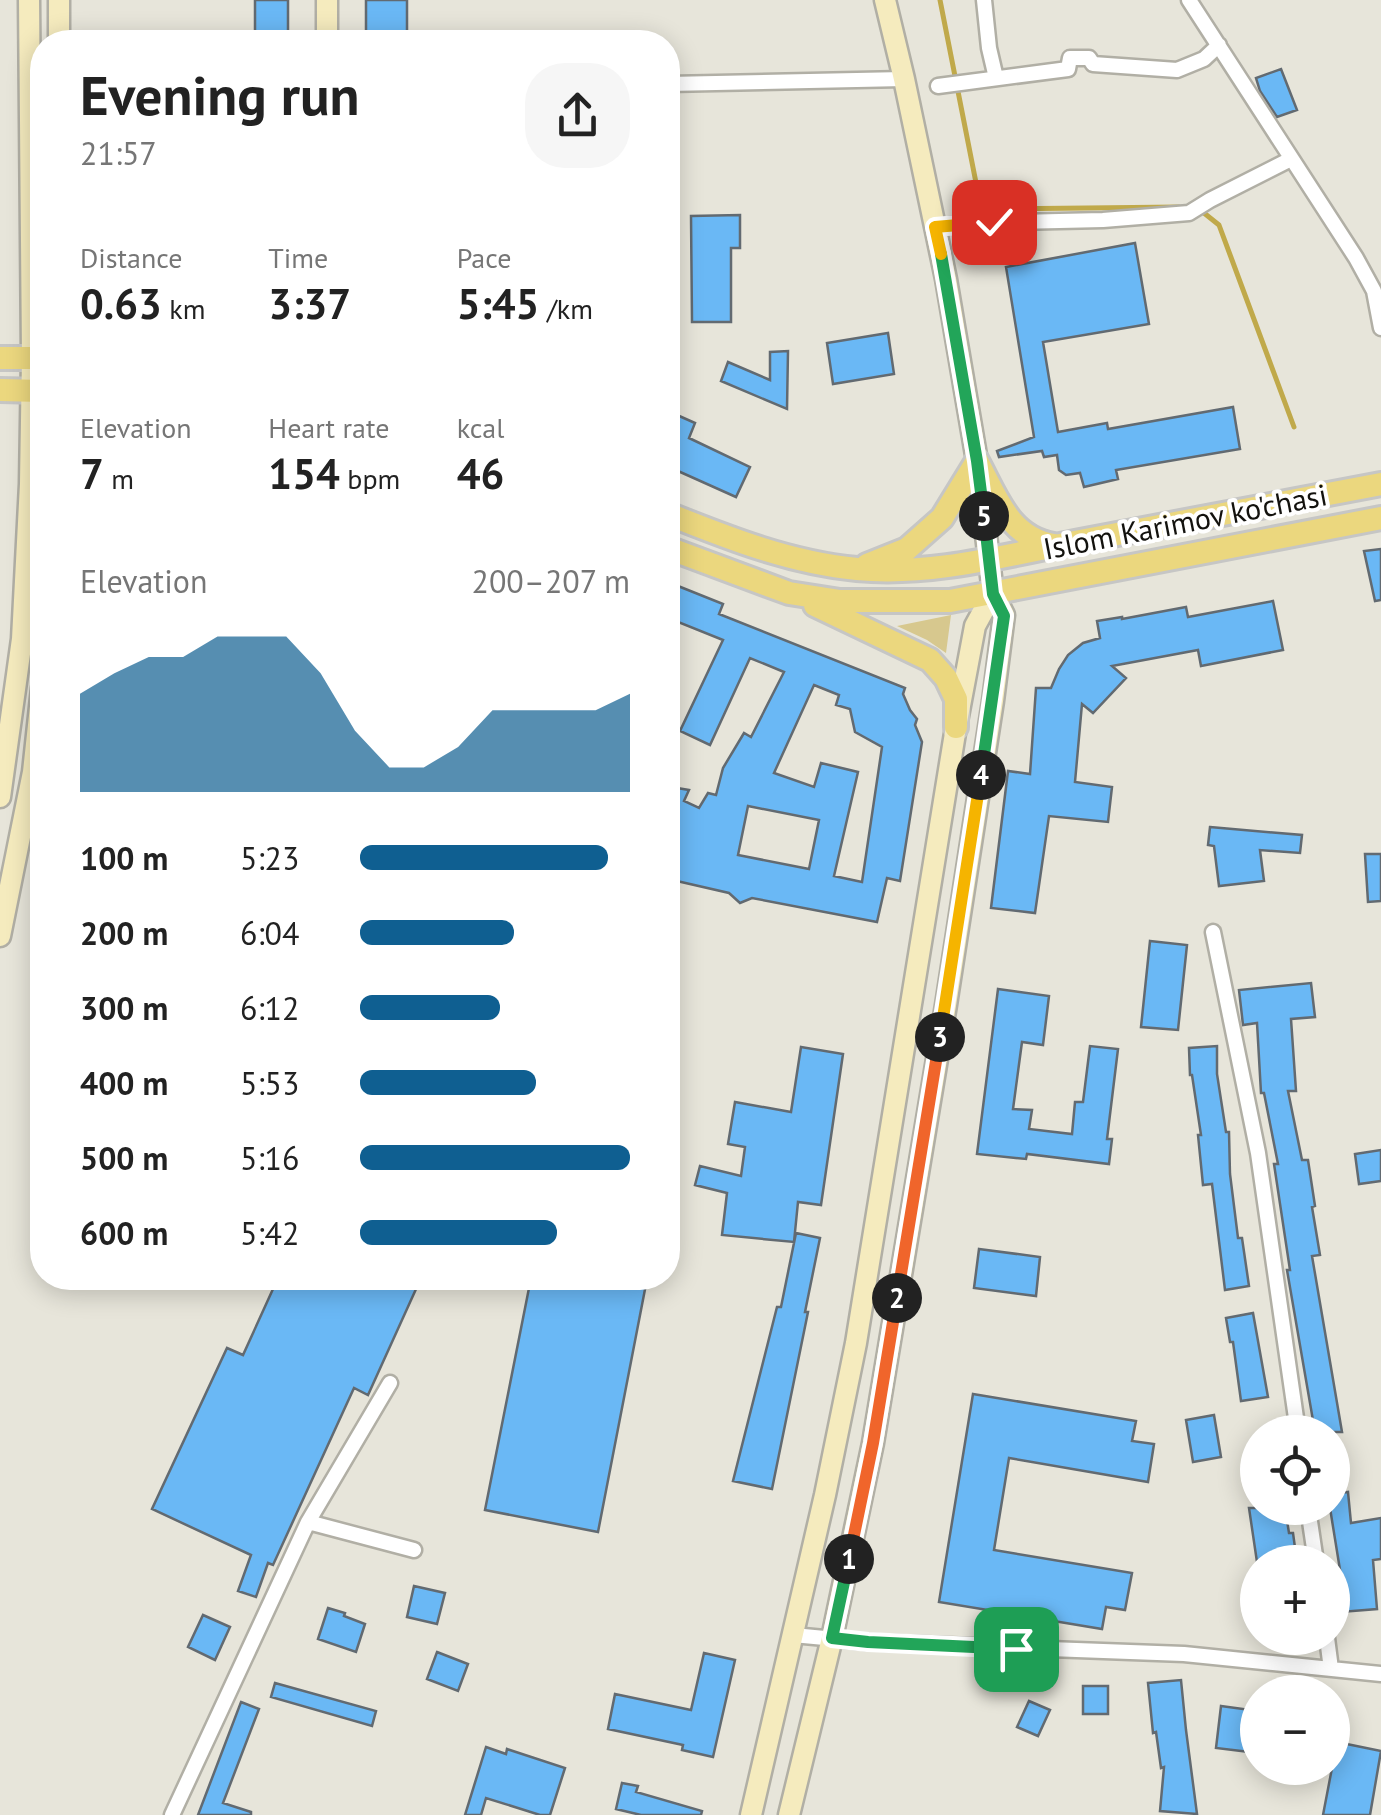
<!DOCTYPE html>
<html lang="en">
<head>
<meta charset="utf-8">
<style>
  :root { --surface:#fff; --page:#f6f6f6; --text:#222; --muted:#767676; --accent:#0f5f91 }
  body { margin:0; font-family:"PT Sans",sans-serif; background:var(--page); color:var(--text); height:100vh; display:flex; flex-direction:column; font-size:38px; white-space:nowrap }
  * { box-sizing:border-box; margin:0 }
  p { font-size:32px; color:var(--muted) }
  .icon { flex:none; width:55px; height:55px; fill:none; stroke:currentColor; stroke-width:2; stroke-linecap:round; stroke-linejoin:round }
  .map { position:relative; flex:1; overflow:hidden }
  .drawer { position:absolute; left:30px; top:30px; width:650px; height:1260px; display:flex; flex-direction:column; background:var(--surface); border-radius:40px; box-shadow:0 5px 25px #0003 }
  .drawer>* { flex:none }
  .fabs { position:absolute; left:1240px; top:1415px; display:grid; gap:20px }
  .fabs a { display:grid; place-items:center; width:110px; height:110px; border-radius:50%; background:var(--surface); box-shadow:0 5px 25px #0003; font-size:50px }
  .pin { position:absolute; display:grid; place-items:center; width:85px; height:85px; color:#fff; margin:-42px; border-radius:20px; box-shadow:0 5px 15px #0006 }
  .km { position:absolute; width:50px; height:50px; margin:-25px; border-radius:50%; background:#222; color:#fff; font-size:28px; line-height:50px; text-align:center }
  .round { display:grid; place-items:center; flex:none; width:105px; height:105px; border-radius:40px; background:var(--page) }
  .overview { display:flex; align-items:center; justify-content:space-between; height:170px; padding:0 50px }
  h1 { font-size:55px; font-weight:700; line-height:75px }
  .stats { display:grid; grid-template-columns:repeat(3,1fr); gap:15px; height:170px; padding:10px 50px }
  .stats div { display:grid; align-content:center }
  .stats b { font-size:42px; font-weight:700 }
  .stats small { font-size:28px; font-weight:400 }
  .stats p { font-size:28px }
  .chart { height:280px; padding:20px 50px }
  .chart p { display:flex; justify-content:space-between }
  .chart svg { width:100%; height:180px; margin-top:10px; fill:var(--accent); opacity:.7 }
  ul { padding:0 50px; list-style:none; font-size:32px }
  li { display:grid; grid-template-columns:160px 120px 1fr; align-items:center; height:75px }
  li i { height:25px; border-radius:12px; background:var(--accent) }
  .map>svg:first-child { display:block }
  .green { fill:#d7c88e }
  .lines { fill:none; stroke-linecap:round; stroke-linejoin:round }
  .stream { stroke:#c0a94a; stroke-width:5 }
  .building { fill:#6ab8f5; stroke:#626a71; stroke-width:2.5; fill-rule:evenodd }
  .street-casing { stroke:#b1afa5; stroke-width:19 }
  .secondary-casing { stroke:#b1afa5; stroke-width:25 }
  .primary-casing { stroke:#c6c6c5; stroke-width:28 }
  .street { stroke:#fff; stroke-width:14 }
  .secondary { stroke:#f5ebbe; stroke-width:20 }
  .primary { stroke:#ebd77e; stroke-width:22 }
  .split-1-casing { stroke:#fff; stroke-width:20 }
  .split-2-casing { stroke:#fff; stroke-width:20 }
  .split-3-casing { stroke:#fff; stroke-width:20 }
  .split-4-casing { stroke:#fff; stroke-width:20 }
  .split-5-casing { stroke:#fff; stroke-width:20 }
  .split-6-casing { stroke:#fff; stroke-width:20 }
  .split-7-casing { stroke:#fff; stroke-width:20 }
  .split-1 { stroke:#22a559; stroke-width:12 }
  .split-2 { stroke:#f0652b; stroke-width:12 }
  .split-3 { stroke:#f0652b; stroke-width:12 }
  .split-4 { stroke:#f5b400; stroke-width:12 }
  .split-5 { stroke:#22a559; stroke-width:12 }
  .split-6 { stroke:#22a559; stroke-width:12 }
  .split-7 { stroke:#f5b400; stroke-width:12 }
  .labels { text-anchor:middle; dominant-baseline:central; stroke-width:8; stroke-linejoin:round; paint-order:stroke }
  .street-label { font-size:30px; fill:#13120e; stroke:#fff }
</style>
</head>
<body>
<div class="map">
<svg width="1381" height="1815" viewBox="0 0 1381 1815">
  <rect width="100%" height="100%" fill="#e7e5da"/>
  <!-- green -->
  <path class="green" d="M951 615 946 653 927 640 897 626Z"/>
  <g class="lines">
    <!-- stream -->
    <path class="stream" d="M940 0 980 203 989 208 1003 209 1179 207
      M1199 209 1219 225 1294 427"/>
  </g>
  <!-- building -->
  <path class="building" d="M255 0H288V42H255Z
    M366 0H407V42H366Z
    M1281 69 1297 110 1277 117 1260 91 1256 78Z
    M740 215V248H731V322H692L691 216Z
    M1135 243 1149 324 1043 342 1058 432 1107 423 1108 429 1233 407 1240 449 1116 470 1118 479 1084 487 1080 473 1066 475 1059 470 1057 455 1044 457 1042 451 999 457 997 451 1034 437 1006 267Z
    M888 333 894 374 833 384 827 343Z
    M788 351 787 409 721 381 728 362 770 380V352Z
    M668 411 695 423 689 438 750 467 736 497 678 471 668 495Z
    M1381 549V600L1375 601 1364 551Z
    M668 582 723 604 719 614 905 688 903 694 910 710 917 719 915 725 922 742 900 881 887 878 877 922 752 898 740 903 729 893 668 879V802L671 787 689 790 684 801 699 808 708 793 716 795 723 768 744 733 751 737 784 672 750 658 710 745 680 731 723 640 668 618ZM814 685 839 695 836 705 850 709 855 732 882 747 862 882 834 876 858 772 821 763 814 787 774 773ZM748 806 819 820 809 869 738 855Z
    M1273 601 1283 650 1201 666 1198 650 1112 666 1126 678 1093 713 1082 704 1075 782 1112 787 1108 822 1049 816 1035 913 991 908 1008 771 1030 774 1036 688H1051L1059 669 1068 655 1083 643 1100 638 1097 621 1122 617V619L1186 607 1188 617Z
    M1210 827 1302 835 1300 853 1260 850 1264 881 1219 886 1214 846 1208 845Z
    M1365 854H1381V901L1368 902Z
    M1150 941 1187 945 1178 1030 1141 1027Z
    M1311 983 1315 1017 1291 1019 1296 1091H1288L1302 1160H1308L1315 1206 1312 1207 1320 1255 1312 1256 1342 1432H1315L1287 1270H1290L1274 1164H1278L1264 1093H1261L1257 1023 1243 1025 1239 990Z
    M998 989 1049 996 1043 1045 1022 1042 1013 1109 1032 1110 1029 1129 1072 1134 1075 1102H1083L1090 1046 1118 1049 1107 1139H1112L1109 1164 1027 1154 1026 1159 977 1154Z
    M1217 1046V1074L1226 1132H1229L1230 1174 1238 1238H1242L1249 1286 1225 1290 1212 1184 1203 1185 1198 1135H1201L1192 1075H1190L1189 1048Z
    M801 1047 843 1054 821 1205 798 1202 794 1242 722 1235 727 1193 695 1185 700 1166 741 1176 745 1147 728 1144 735 1102 791 1112Z
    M1381 1150V1181L1359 1184 1355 1154Z
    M796 1233 820 1238 805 1312H808L772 1489 733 1481 777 1307H781Z
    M979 1249 1040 1257 1036 1296 974 1288Z
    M278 1278H421L368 1395 354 1388 273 1565 268 1563 256 1597 238 1591 251 1555 152 1509 227 1348 243 1355Z
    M531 1278 647 1279 598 1532 485 1510Z
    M1253 1313 1268 1397 1241 1401 1233 1342H1230L1226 1318Z
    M973 1394 1136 1421 1132 1441 1154 1444 1148 1482 1009 1458 994 1550 1132 1573 1125 1610 1106 1607 1102 1629 939 1602Z
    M1214 1415 1221 1457 1193 1462 1186 1420Z
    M1348 1492 1351 1523 1381 1518V1559L1373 1560 1377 1609 1341 1612 1338 1576H1341L1330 1508H1332V1494Z
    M1249 1508H1285L1289 1533H1293L1297 1562H1257Z
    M414 1586 445 1593 437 1624 407 1617Z
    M328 1608 345 1613 344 1616 365 1624 356 1652 318 1639Z
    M203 1615 230 1627 215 1660 188 1647Z
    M437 1652 468 1664 458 1691 427 1679Z
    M704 1653 735 1660 713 1757 682 1750 683 1745 608 1729 615 1694 691 1710Z
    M1181 1680 1186 1730 1197 1814 1160 1811 1164 1767 1161 1768 1156 1732 1153 1733 1148 1683Z
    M275 1683 376 1711 372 1726 271 1697Z
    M1083 1686H1108V1714H1083Z
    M1029 1701 1050 1710 1038 1736 1017 1727Z
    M241 1702 259 1709 223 1803 251 1812V1815H198Z
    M1221 1706 1258 1711V1753L1216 1748Z
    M1337 1742 1381 1751 1370 1815H1323Z
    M486 1747 506 1754 507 1749 565 1768 550 1815H540L486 1798 481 1815H465Z
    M622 1783 638 1786 636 1792 702 1811 701 1815H641L616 1809Z"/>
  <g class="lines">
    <!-- street casing -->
    <g class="street-casing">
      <path id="street" d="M984 0 989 48 996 78
        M1189 0 1356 258 1374 291 1381 328
        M668 84 904 79
        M938 86 1068 69 1070 58H1089L1093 64 1177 70 1204 59 1219 45
        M935 227 970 223 1103 220 1189 213 1210 200 1291 159
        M1213 932 1258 1153 1298 1432
        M1308 1508 1316 1562
        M308 1522 390 1383
        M793 1635 867 1642 1184 1654 1381 1674
        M1327 1638 1331 1669
        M172 1815 308 1522 414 1550"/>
    </g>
    <!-- secondary casing -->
    <g class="secondary-casing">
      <path id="secondary" d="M59 0V42
        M327 42V0
        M0 797 22 639 30 484 32 358 29 0
        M0 936 33 772 42 688
        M751 1815 825 1495 856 1343 956 727 975 626 993 593
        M789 1815 832 1638 873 1443 946 1005 993 701 1004 615 993 593 977 461 946 279 904 79 885 0"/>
    </g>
    <!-- primary casing -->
    <g class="primary-casing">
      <path id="primary" d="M0 358H42
        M0 390 42 391
        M977 461C996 496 1009 538 1054 545
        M668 514C728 538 791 563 857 569 930 576 1003 556 1075 542 1177 523 1279 503 1381 484
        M668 548 789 593 840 601H950L1381 518
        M867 565 907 549 942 518 977 461
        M815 605 930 660 946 678 956 699V727"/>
    </g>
    <!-- street -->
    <use href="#street" class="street"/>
    <!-- secondary -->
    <use href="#secondary" class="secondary"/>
    <!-- primary -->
    <use href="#primary" class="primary"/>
  </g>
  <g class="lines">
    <!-- split-1 casing -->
    <g class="split-1-casing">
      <path id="split-1" d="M849 1559 832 1638 868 1642 1016 1649"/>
    </g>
    <!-- split-2 casing -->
    <g class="split-2-casing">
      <path id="split-2" d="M849 1559 873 1443 897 1298"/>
    </g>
    <!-- split-3 casing -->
    <g class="split-3-casing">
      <path id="split-3" d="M897 1298 940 1037"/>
    </g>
    <!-- split-4 casing -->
    <g class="split-4-casing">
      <path id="split-4" d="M940 1037 981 775"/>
    </g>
    <!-- split-5 casing -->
    <g class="split-5-casing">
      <path id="split-5" d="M981 775 1004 616 993 594 984 516"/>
    </g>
    <!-- split-6 casing -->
    <g class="split-6-casing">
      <path id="split-6" d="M941 254 977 461 984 516"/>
    </g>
    <!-- split-7 casing -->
    <g class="split-7-casing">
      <path id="split-7" d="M941 254 935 227 994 222"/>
    </g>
    <!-- split-1 -->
    <use href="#split-1" class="split-1"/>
    <!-- split-2 -->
    <use href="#split-2" class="split-2"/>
    <!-- split-3 -->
    <use href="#split-3" class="split-3"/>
    <!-- split-4 -->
    <use href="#split-4" class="split-4"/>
    <!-- split-5 -->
    <use href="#split-5" class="split-5"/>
    <!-- split-6 -->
    <use href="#split-6" class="split-6"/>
    <!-- split-7 -->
    <use href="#split-7" class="split-7"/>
  </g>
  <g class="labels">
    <!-- street labels -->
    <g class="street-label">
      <text transform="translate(1185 521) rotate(-11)">Islom Karimov ko'chasi</text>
    </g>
  </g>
</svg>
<div class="fabs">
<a><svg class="icon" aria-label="locate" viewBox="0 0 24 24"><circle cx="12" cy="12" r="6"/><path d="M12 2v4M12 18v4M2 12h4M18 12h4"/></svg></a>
<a>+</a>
<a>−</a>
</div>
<div class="pin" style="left:1016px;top:1649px;background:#1e9e55"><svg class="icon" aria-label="arrive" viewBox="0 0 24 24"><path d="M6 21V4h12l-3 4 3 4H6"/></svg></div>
<div class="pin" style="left:994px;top:222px;background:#d93025"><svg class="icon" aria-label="check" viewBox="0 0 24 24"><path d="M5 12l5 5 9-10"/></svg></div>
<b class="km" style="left:849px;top:1559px">1</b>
<b class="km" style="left:897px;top:1298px">2</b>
<b class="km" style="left:940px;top:1037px">3</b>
<b class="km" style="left:981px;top:775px">4</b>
<b class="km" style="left:984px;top:516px">5</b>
<section class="drawer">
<div class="overview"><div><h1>Evening run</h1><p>21:57</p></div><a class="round"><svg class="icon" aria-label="share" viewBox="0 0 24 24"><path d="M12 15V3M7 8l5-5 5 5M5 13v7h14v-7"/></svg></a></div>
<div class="stats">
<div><p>Distance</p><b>0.63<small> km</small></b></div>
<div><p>Time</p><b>3:37</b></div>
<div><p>Pace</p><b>5:45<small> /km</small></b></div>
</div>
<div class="stats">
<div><p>Elevation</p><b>7<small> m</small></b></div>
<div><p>Heart rate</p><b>154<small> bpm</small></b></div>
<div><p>kcal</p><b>46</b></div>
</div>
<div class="chart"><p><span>Elevation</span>200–207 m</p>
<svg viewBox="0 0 160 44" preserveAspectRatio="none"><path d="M0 44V20L10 15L20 11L30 11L40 6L50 6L60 6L70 15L80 29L90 38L100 38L110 33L120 24L130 24L140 24L150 24L160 20V44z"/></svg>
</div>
<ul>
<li><b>100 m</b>5:23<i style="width:92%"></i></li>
<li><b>200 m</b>6:04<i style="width:57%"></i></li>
<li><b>300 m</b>6:12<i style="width:52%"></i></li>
<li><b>400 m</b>5:53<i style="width:65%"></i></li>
<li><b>500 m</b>5:16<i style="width:100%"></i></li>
<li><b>600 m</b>5:42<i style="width:73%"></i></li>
</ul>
</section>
</div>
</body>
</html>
